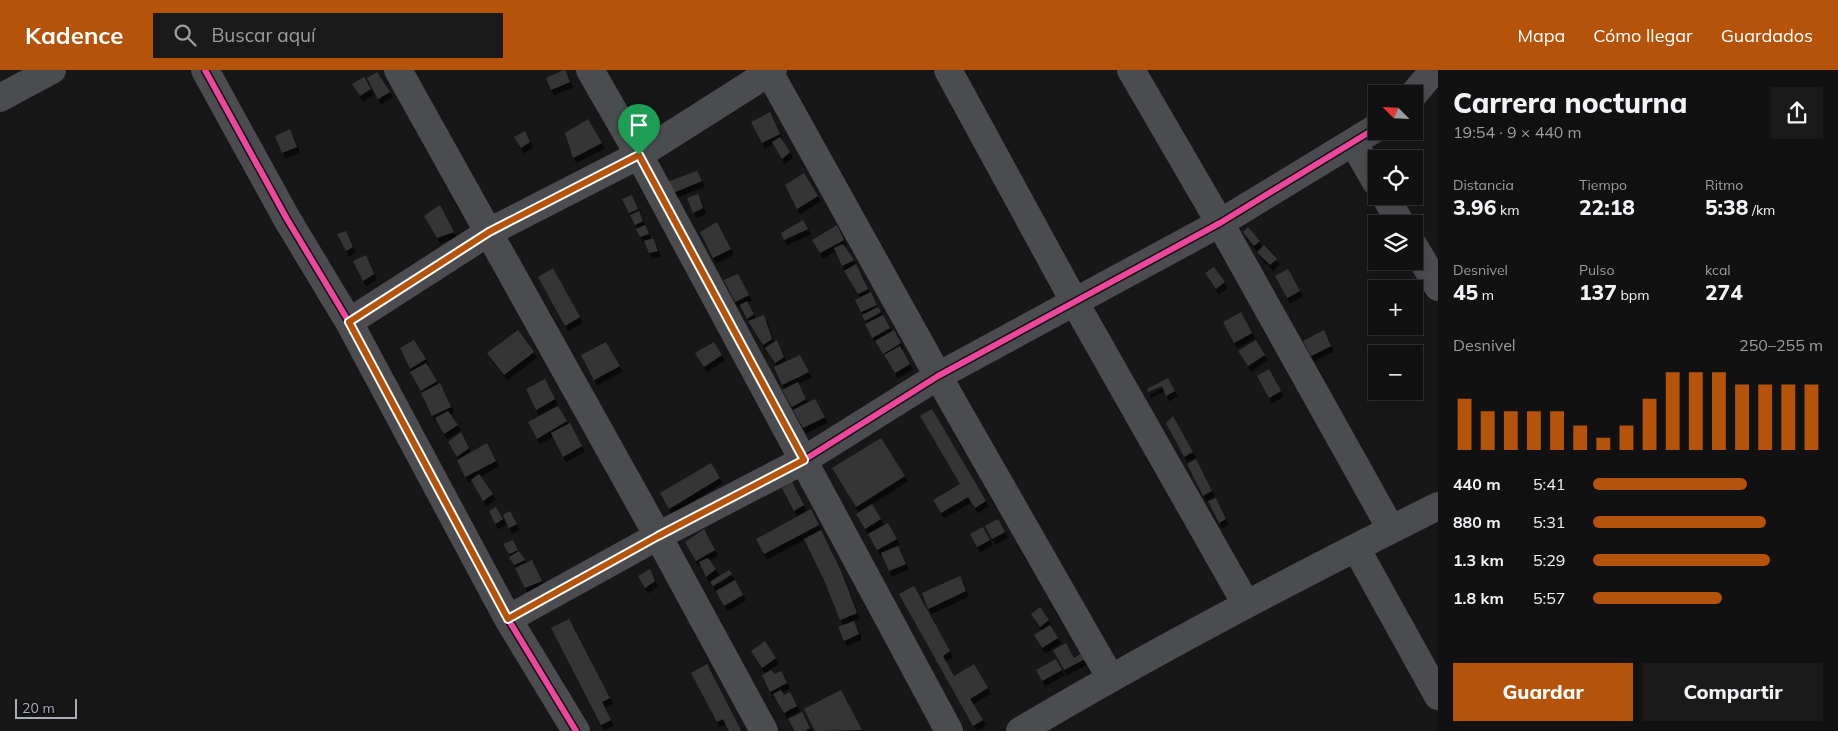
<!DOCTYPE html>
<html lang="es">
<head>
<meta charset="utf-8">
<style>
  :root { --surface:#111; --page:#1a1a1a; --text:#f1f3f6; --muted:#9c9d9f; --line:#303131; --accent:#b45309 }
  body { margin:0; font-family:Mulish,sans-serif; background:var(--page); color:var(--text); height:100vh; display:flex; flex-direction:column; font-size:19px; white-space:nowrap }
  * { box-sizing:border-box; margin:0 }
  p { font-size:16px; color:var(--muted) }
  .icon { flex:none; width:28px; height:28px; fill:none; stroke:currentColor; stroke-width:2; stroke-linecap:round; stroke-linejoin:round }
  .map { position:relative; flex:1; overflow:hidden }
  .sheet { display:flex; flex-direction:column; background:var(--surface); width:400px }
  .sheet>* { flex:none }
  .needle { width:32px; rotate:294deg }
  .tools { position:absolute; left:1368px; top:15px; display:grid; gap:10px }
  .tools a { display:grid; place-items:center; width:55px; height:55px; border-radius:0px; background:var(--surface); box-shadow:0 2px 8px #0003,0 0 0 1px var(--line); font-size:25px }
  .scale { position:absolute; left:15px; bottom:12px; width:62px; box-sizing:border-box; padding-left:5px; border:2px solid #a8adb8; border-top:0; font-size:14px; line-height:18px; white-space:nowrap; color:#a8adb8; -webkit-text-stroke:4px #111113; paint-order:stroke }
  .pin { position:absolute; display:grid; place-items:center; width:42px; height:42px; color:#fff; margin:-51px -21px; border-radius:50% 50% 50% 0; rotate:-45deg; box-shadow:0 0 5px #0007 }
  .pin .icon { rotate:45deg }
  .round { display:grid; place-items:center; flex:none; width:52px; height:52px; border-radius:0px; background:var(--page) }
  .headline { display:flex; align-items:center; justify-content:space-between; height:85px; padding:0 15px }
  h1 { font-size:28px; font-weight:800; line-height:38px }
  .figures { display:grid; grid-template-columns:repeat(3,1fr); gap:8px; height:85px; padding:5px 15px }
  .figures div { display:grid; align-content:center }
  .figures b { font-size:21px; font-weight:800 }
  .figures small { font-size:14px; font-weight:400 }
  .figures p { font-size:14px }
  .chart { height:140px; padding:10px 15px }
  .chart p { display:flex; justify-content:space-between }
  .chart svg { width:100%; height:90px; margin-top:5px; stroke:var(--accent); stroke-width:6 }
  .button { display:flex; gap:10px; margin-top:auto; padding:10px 15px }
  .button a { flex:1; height:58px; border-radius:0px; background:var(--accent); color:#fff; font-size:20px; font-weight:800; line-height:58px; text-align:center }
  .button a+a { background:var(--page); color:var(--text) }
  ul { padding:0 15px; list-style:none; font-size:16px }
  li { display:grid; grid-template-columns:80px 60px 1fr; align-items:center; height:38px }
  li i { height:12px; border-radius:6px; background:var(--accent) }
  header { display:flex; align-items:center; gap:30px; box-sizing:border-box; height:70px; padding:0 25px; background:var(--accent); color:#fff }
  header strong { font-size:24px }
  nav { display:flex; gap:28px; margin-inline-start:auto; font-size:18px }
  .search { width:350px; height:45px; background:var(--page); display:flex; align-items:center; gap:12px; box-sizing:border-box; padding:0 18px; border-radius:0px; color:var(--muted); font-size:19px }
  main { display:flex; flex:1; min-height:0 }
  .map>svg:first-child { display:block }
  .building { fill:#353536; filter:url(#shadow) }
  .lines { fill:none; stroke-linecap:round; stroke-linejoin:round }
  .minor { stroke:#4b4c50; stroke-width:28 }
  .cycleway-casing { stroke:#111113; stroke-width:9 }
  .cycleway { stroke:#ed469a; stroke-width:6 }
  .route-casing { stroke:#fff; stroke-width:10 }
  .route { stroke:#b45309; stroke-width:6 }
</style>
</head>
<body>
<header>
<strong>Kadence</strong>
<div class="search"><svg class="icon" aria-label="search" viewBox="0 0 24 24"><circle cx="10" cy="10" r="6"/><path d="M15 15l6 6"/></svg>Buscar aquí</div>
<nav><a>Mapa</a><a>Cómo llegar</a><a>Guardados</a></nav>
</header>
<main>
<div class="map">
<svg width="1438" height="661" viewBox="0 0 1438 661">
  <defs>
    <filter id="shadow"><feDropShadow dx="3" dy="5.5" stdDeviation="0" flood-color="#0009"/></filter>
  </defs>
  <rect width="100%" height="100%" fill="#171717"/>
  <!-- building -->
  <path class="building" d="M563 0H565L570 12 551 20 546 8Z
    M377 2 390 22 378 29 367 8Z
    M364 7 371 19 360 26 352 14Z
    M770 42 780 64 762 73 751 52Z
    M588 49 602 73 573 88 565 63Z
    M290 59 297 77 282 83 275 66Z
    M525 61 530 72 521 78 514 67Z
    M780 67 790 82 782 89 772 72Z
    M697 101 702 111 673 123 667 112Z
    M804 103 818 126 797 139 785 115Z
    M698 124 703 138 693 143 687 128Z
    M632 125 638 139 629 143 622 129Z
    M440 135 454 162 437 168 424 146Z
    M639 141 643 151 635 155 630 145Z
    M803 150 808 159 784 170 781 163Z
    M717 152 731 179 713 188 700 162Z
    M645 155 649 164 640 167 636 159Z
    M837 155 844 170 820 183 812 170Z
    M1248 157 1260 171 1254 176 1243 162Z
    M346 161 353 177 346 181 337 164Z
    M653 168 658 181 649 183 644 171Z
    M843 174 854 190 842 196 834 178Z
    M1264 175 1277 189 1270 195 1257 182Z
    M366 185 374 204 363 211 353 191Z
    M856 194 868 219 858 224 844 201Z
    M1214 197 1225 212 1216 219 1205 203Z
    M553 198 580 247 565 256 538 207Z
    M1288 199 1300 221 1287 228 1275 206Z
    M738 204 749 225 735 232 724 210Z
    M871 222 877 235 861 242 855 230Z
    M1376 229V247L1368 234Z
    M747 231 754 244 747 249 740 235Z
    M878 237 881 242 865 251 862 245Z
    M1241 242 1252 263 1234 273 1223 252Z
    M764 245 772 269 763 275 748 251Z
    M883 245 890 258 872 268 865 254Z
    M518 260 534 282 504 305 487 283Z
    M894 260 901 273 883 284 875 271Z
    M1324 260 1331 276 1311 286 1303 271Z
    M414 270 426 289 410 299 400 278Z
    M777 270 784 287 775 293 765 278Z
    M1256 270 1265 285 1248 296 1238 281Z
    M606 272 620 296 594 310 581 285Z
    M714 272 722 285 704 297 695 283Z
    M900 276 910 294 895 303 884 285Z
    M800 285 809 302 782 315 774 297Z
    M426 293 437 311 421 321 410 302Z
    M1269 299 1281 321 1269 328 1257 306Z
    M1168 308 1175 321 1166 326 1162 316 1148 322 1147 319Z
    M545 309 555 329 536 340 526 319Z
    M798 312 806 329 792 337 782 320Z
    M440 313 451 337 432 346 421 323Z
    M815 329 825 347 803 358 793 340Z
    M558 336 567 351 537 369 528 352Z
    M932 339 986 431 975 438 968 427 941 443 933 430 960 414 920 346Z
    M448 341 458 355 444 364 435 348Z
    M1173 346 1193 382 1184 387 1166 353Z
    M570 353 582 376 563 387 551 363Z
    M461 362 469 378 457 387 448 372Z
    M881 368 905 406 856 437 832 398Z
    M487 373 496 391 465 407 457 390Z
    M1196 389 1212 421 1203 426 1187 394Z
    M711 393 720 408 669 439 660 423Z
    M479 404 493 424 483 431 471 410Z
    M792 412 804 435 794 441 782 418Z
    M1216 428 1226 449 1219 453 1208 431Z
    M872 434 881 449 865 459 856 444Z
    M496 437 503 449 495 454 489 441Z
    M811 439 819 455 764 484 756 469Z
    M510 441 517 454 509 458 503 445Z
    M998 449 1005 462 992 469 985 456Z
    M888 453 897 469 877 480 868 464Z
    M983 457 990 470 977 477 970 464Z
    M704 459 715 480 696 491 685 472Z
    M821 460 841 501 857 543 840 550 824 510 804 469Z
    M513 470 518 480 509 484 503 474Z
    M898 476 906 494 889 501 881 483Z
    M519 481 525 490 514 495 509 487Z
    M708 488 716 499 706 507 699 492Z
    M532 490 542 511 525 518 515 498Z
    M650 499 655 511 645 518 638 506Z
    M729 500 732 504 713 516 710 512Z
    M960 506 966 521 928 539 922 523Z
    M735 510 743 525 724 536 716 521Z
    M914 516 950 581 943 586 954 606 974 594 988 618 970 629 983 650 973 656 899 524Z
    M1040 537 1049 550 1040 557 1031 544Z
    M569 549 610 628 602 632 611 650 601 655 551 558Z
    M854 551 859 564 844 571 838 557Z
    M1050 555 1058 568 1042 578 1034 565Z
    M765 571 776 588 762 598 751 581Z
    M1066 573 1074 588 1084 582 1087 588 1064 600 1053 580Z
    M1056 589 1062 600 1042 611 1036 600Z
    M707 594 741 660 739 661H729L723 649 717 652 691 603Z
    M771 600 775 604 781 601 787 613 770 622 762 605Z
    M781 620 784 625 790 622 797 636 784 643 773 624Z
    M841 620 862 660 815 661 804 639Z
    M802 642 810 658 805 661H795L788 649Z"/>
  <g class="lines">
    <!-- minor -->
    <path class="minor" d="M205 0 287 149 349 252 508 549 576 661
      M398 0 658 466 764 661
      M590 0 639 85 949 661
      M768 0 938 306 1110 607
      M948 0 1074 231 1246 534
      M1131 0 1220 153 1391 459
      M1414 24 1428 7 1430 0
      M0 28 52 0
      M1353 72 1376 112
      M1385 126 1401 154
      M1414 176 1438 217
      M349 252 489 162 639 85 773 0
      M1356 478 1438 626
      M508 549 658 466 804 390 938 306 1220 153 1376 58
      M1020 661C1156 580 1296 507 1438 436"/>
    <!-- cycleway casing -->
    <g class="cycleway-casing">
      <path id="cycleway" d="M205 0 287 149 349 252 508 549 576 661
        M508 549 658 466 804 390 938 306 1220 153 1376 58"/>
    </g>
    <!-- cycleway -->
    <use href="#cycleway" class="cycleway"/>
  </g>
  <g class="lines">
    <!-- route casing -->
    <g class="route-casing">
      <path id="route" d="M639 85 804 390 658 466 508 549 349 252 489 162Z"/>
    </g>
    <!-- route -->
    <use href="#route" class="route"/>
  </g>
</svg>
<div class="tools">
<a><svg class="needle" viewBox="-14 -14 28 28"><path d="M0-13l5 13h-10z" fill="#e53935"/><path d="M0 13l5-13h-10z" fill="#9c9d9f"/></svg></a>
<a><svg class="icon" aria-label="locate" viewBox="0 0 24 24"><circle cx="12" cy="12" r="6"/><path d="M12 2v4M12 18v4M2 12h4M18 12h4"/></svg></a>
<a><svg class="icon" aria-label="layers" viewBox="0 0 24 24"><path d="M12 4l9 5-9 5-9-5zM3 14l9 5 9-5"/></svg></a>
<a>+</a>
<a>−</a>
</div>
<div class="scale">20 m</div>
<div class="pin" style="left:639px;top:85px;background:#1e9e55"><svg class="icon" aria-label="arrive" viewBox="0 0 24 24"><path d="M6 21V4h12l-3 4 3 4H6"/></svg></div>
</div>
<section class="sheet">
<div class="headline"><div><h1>Carrera nocturna</h1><p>19:54 · 9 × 440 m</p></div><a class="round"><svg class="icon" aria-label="share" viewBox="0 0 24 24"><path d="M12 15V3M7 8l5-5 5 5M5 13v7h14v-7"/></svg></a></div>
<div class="figures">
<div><p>Distancia</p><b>3.96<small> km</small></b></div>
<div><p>Tiempo</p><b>22:18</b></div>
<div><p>Ritmo</p><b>5:38<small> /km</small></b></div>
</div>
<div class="figures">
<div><p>Desnivel</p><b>45<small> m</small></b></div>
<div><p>Pulso</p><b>137<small> bpm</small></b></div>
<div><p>kcal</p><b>274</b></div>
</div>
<div class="chart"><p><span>Desnivel</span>250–255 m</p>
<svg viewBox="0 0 160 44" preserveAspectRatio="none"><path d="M5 44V19M15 44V25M25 44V25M35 44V25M45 44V25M55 44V32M65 44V38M75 44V32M85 44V19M95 44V6M105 44V6M115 44V6M125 44V12M135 44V12M145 44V12M155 44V12"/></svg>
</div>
<ul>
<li><b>440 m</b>5:41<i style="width:67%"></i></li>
<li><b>880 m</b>5:31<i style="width:75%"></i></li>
<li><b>1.3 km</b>5:29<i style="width:77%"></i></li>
<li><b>1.8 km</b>5:57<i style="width:56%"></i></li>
</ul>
<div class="button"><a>Guardar</a><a>Compartir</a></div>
</section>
</main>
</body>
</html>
